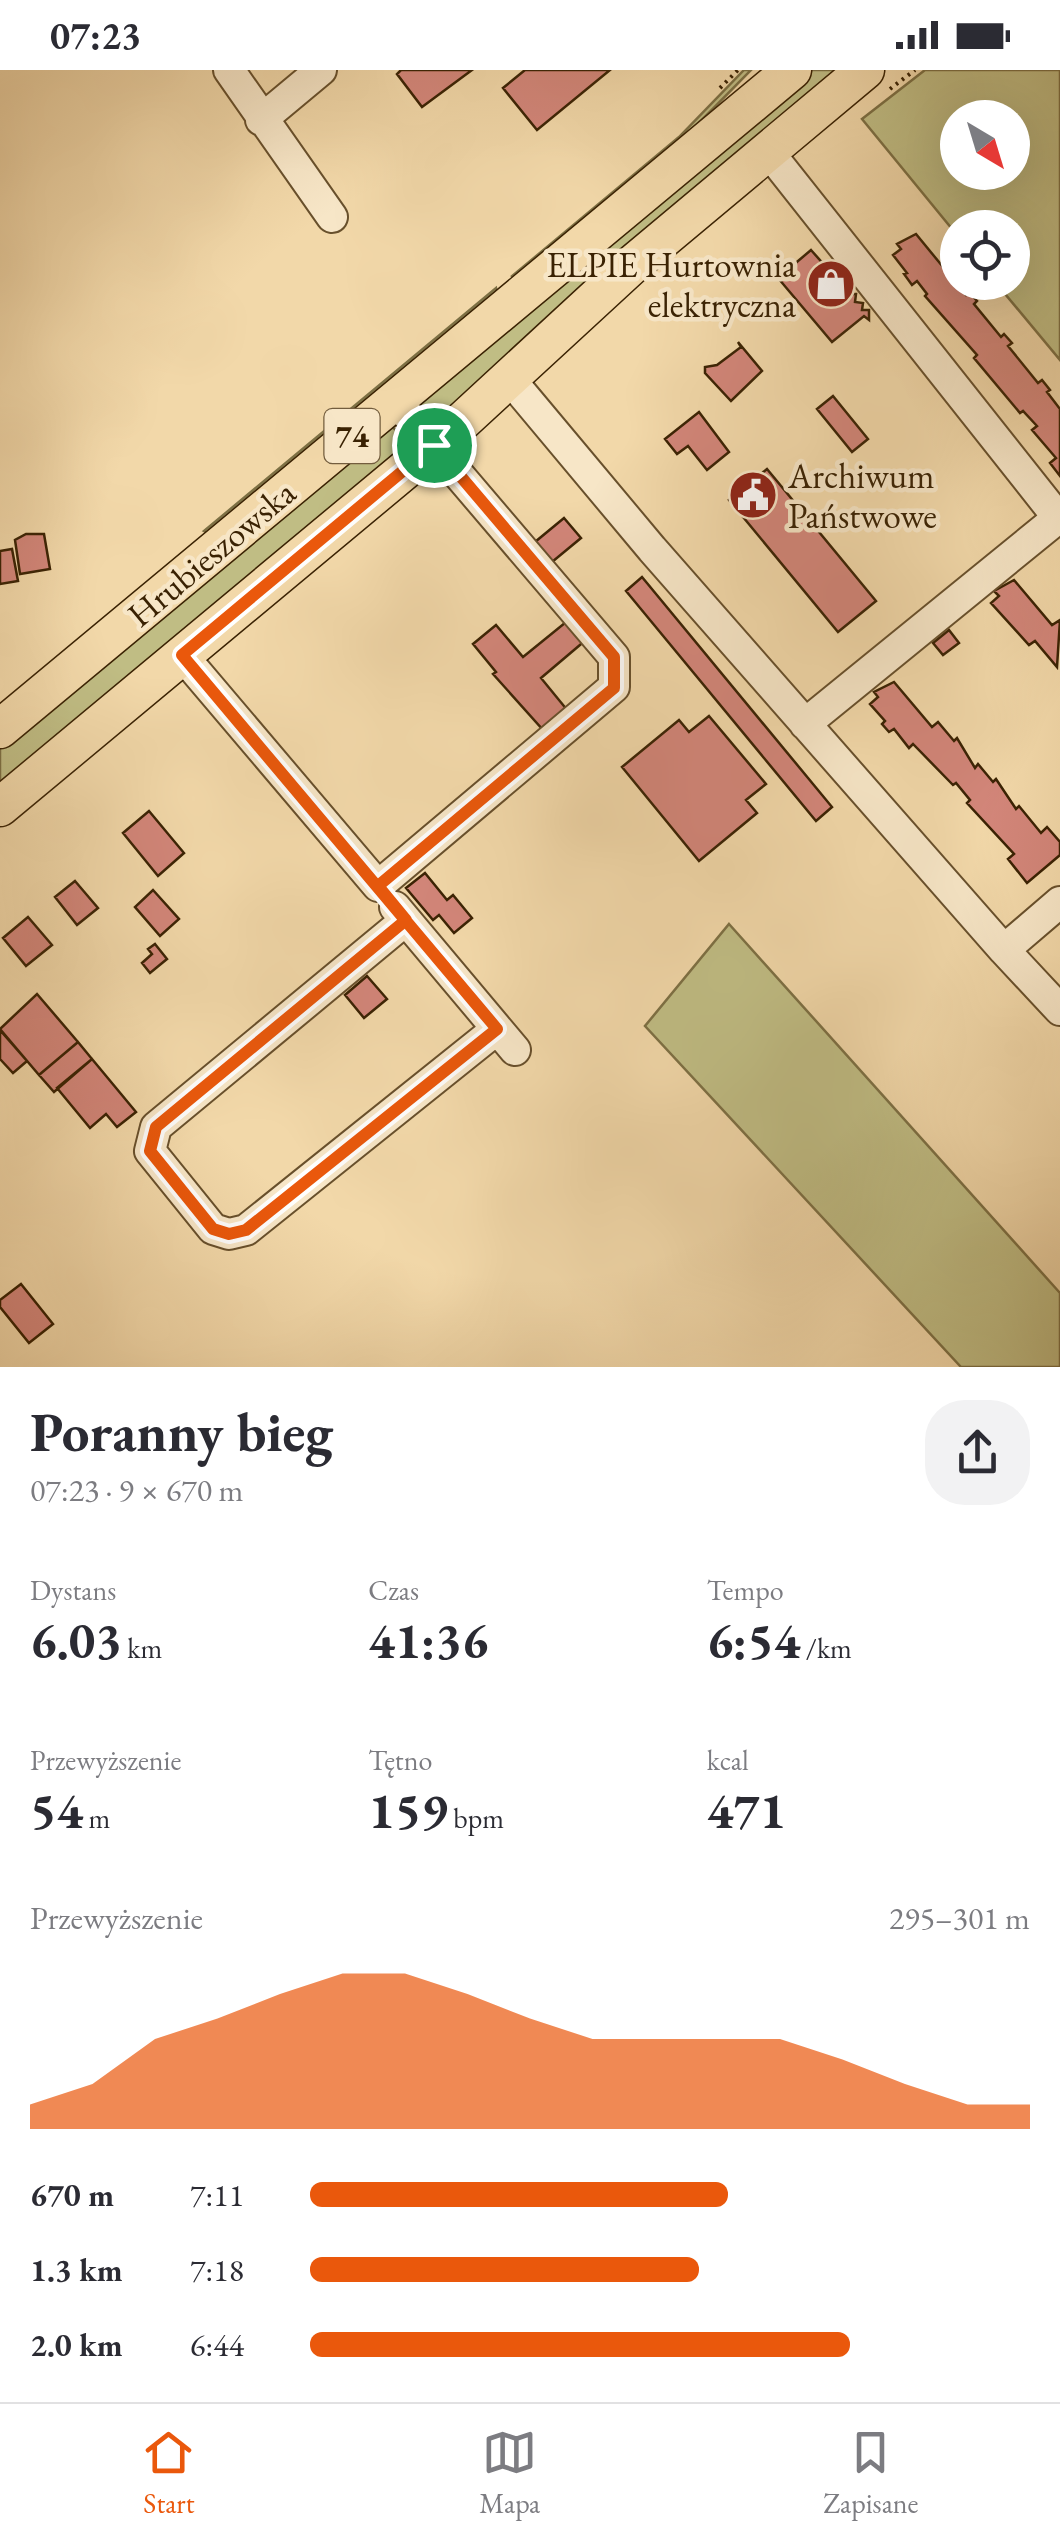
<!DOCTYPE html>
<html lang="pl">
<head>
<meta charset="utf-8">
<style>
  :root { --surface:#fff; --page:#f2f2f3; --text:#2b2b33; --muted:#7c7c81; --line:#e1e1e2; --accent:#ea580c }
  body { margin:0; font-family:"EB Garamond",serif; background:var(--page); color:var(--text); height:100vh; display:flex; flex-direction:column; font-size:38px; white-space:nowrap }
  * { box-sizing:border-box; margin:0 }
  p { font-size:32px; color:var(--muted) }
  .icon { flex:none; width:55px; height:55px; fill:none; stroke:currentColor; stroke-width:2; stroke-linecap:round; stroke-linejoin:round }
  .map { position:relative; height:1297px; overflow:hidden }
  .side { display:flex; flex-direction:column; background:var(--surface); flex:1 }
  .side>* { flex:none }
  .needle { width:65px; rotate:142deg }
  .tools { position:absolute; left:940px; top:30px; display:grid; gap:20px }
  .tools a { display:grid; place-items:center; width:90px; height:90px; border-radius:50%; background:var(--surface); box-shadow:0 10px 40px #0002; font-size:50px }
  .pin { position:absolute; display:grid; place-items:center; width:85px; height:85px; color:#fff; margin:-42px; border:5px solid #fff; border-radius:50%; box-shadow:0 2px 10px #0007 }
  .round { display:grid; place-items:center; flex:none; width:105px; height:105px; border-radius:40px; background:var(--page) }
  .headline { display:flex; align-items:center; justify-content:space-between; height:170px; padding:0 30px }
  h1 { font-size:55px; font-weight:700; line-height:75px }
  .stats { display:grid; grid-template-columns:repeat(3,1fr); gap:15px; height:170px; padding:10px 30px }
  .stats div { display:grid; align-content:center }
  .stats b { font-size:50px; font-weight:700 }
  .stats small { font-size:28px; font-weight:400 }
  .stats p { font-size:28px }
  .chart { height:280px; padding:20px 30px }
  .chart p { display:flex; justify-content:space-between }
  .chart svg { width:100%; height:180px; margin-top:10px; fill:var(--accent); opacity:.7 }
  ul { padding:0 30px; list-style:none; font-size:32px }
  li { display:grid; grid-template-columns:160px 120px 1fr; align-items:center; height:75px }
  li i { height:25px; border-radius:12px; background:var(--accent) }
  .status { display:flex; justify-content:space-between; align-items:center; height:70px; padding:0 50px; background:var(--surface); direction:ltr }
  .status svg { height:28px; fill:currentColor }
  .tabs { display:flex; justify-content:space-around; align-items:center; height:140px; border-top:2px solid var(--line); background:var(--surface); font-size:28px; color:var(--muted) }
  .tabs a { display:grid; justify-items:center; gap:5px }
  .tabs .active { color:var(--accent) }
  .map>svg:first-child { display:block }
  .green { fill:#c0bd84; stroke:#7d7044; stroke-width:2.5; fill-rule:evenodd }
  .building { fill:#d3867a; stroke:#3a2203; stroke-width:2.5 }
  .lines { fill:none; stroke-linecap:round; stroke-linejoin:round }
  .minor-casing { stroke:#68502c; stroke-width:34 }
  .major-casing { stroke:#3a2203; stroke-width:41 }
  .path { stroke:#3a2203; stroke-width:4; stroke-dasharray:2.5 5; stroke-linecap:butt }
  .minor { stroke:#f7e6c7; stroke-width:30 }
  .major { stroke:#f2d8a9; stroke-width:38 }
  .route-casing { stroke:#fff; stroke-width:20 }
  .route { stroke:#ea580c; stroke-width:12 }
  .labels { text-anchor:middle; dominant-baseline:central; stroke-width:9; stroke-linejoin:round; paint-order:stroke }
  .shield { fill:#f7e6c7; stroke:#735d3e; stroke-width:2.5 }
  .shield-label { font-size:32px; font-weight:bold; fill:#3a2203 }
  .poi-label { font-size:35px; fill:#3a2203; stroke:#f7e6c7; text-anchor:end }
  .street-label { font-size:35px; fill:#3a2203; stroke:#f7e6c7 }
</style>
</head>
<body>
<div class="status"><b>07:23</b><svg viewBox="0 0 49 12"><path d="M0 12V9h3v3zM5 12V6h3v6zM10 12V3h3v9zM15 12V0h3v12zM26 1h20v11H26zM47 4h2v5h-2z"/></svg></div>
<div class="map">
<svg width="1060" height="1297" viewBox="0 0 1060 1297">
  <rect width="100%" height="100%" fill="#f2d8a9"/>
  <filter id="stains"><feTurbulence type="fractalNoise" baseFrequency=".002" numOctaves="4"/><feColorMatrix values="0 0 0 0 .2 0 0 0 0 .09 0 0 0 0 .02 0 0 0 .5 -.17"/></filter>
  <radialGradient id="worn" r=".72"><stop offset=".6" stop-color="#630" stop-opacity="0"/><stop offset="1" stop-color="#630" stop-opacity=".3"/></radialGradient>
  <!-- green -->
  <path class="green" d="M744 0H751L695 57 511 207 679 67Z
    M811 0H840L443 347 432 350 418 334 428 317Z
    M925 0H1060V290L996 213 1012 212V158H958L957 165 862 49ZM958 48H1012V102H958Z
    M496 218 497 223 208 463 204 461Z
    M390 355 404 367 402 380 0 715V673Z
    M729 854 1060 1223V1297H961L645 956Z"/>
  <!-- building -->
  <path class="building" d="M401 0H472L422 37 397 4Z
    M525 0H610L537 60 503 18Z
    M916 164 966 225 969 222 977 231 974 234 1001 267 1004 264 1012 273 1008 276 1038 313 1042 310 1050 320 1047 322 1060 339V406L1050 393 1056 388 1032 360 1037 356 1023 341 1020 343 974 288 977 285 925 226 927 224 917 211 912 215 904 204 907 203 893 185 901 179 897 174Z
    M811 180 827 198 831 195 836 208 843 209 842 216 850 217 849 224H856L855 232 863 233 862 240H869V250L864 246 832 272 778 208Z
    M738 272 762 301 731 331 705 303V297L717 295 741 277Z
    M833 326 868 369 852 382 817 339Z
    M699 342 729 382 707 400 688 376 677 384 665 369Z
    M767 399 876 531 838 562 729 430Z
    M564 448 581 468 552 492 535 472Z
    M26 464H44L50 499 20 504 15 470Z
    M12 479 18 511 0 514V481Z
    M642 507 832 737 816 751 626 521Z
    M1014 510 1052 555 1060 550 1057 597 1035 571 1029 575 991 533 999 526 994 521Z
    M571 548 587 569 541 608 568 641 544 661 493 604 496 602 473 574 496 555 523 587Z
    M949 560 959 573 943 585 933 573Z
    M894 612 932 657 938 652 954 671 957 668 975 698 978 694 993 712 996 709 1016 739 1019 736 1041 763 1047 757 1060 772V785L1027 813 1008 789 1014 784 967 733 970 730 956 713 953 715 913 674 909 678 894 659 889 662 882 654 885 651 870 634 878 627 874 622Z
    M709 646 766 714 746 730 757 743 699 791 622 697 679 650 689 662Z
    M149 741 184 783 158 806 123 763Z
    M425 803 447 830 453 825 472 848 454 863 439 845 433 850 406 818Z
    M75 811 98 838 77 855 55 827Z
    M153 820 179 849 160 866 135 837Z
    M28 847 52 875 26 896 3 868Z
    M155 874 167 889 150 903 142 893 152 884 148 879Z
    M367 906 387 929 364 948 345 925Z
    M37 924 78 972 39 1005 0 959Z
    M0 960 27 991 13 1003 0 989Z
    M78 972 92 989 54 1022 39 1005Z
    M92 989 136 1042 117 1057 106 1044 90 1058 57 1018Z
    M21 1214 53 1254 29 1273 0 1237V1230Z"/>
  <g class="lines">
    <!-- minor casing -->
    <g class="minor-casing">
      <path id="minor" d="M229 0 332 147
        M261 50 321 0
        M767 80 1060 450
        M509 308 652 479 1004 880 1060 832
        M182 585 378 816 614 617V587L395 330
        M805 654 1058 448
        M395 837 515 980
        M406 850 156 1057 150 1081 213 1159 229 1164 246 1160 497 959
        M1004 880 1060 940"/>
    </g>
    <!-- major casing -->
    <g class="major-casing">
      <path id="major" d="M0 659 792 0
        M0 737 454 359 633 194 865 0"/>
    </g>
    <!-- path -->
    <path class="path" d="M720 18 738 0
      M890 19 915 0"/>
    <!-- minor -->
    <use href="#minor" class="minor"/>
    <!-- major -->
    <use href="#major" class="major"/>
  </g>
  <g class="lines">
    <!-- route casing -->
    <g class="route-casing">
      <path id="route" d="M434 375 614 587V618L378 816 406 850 156 1057 150 1081 213 1159 229 1164 246 1160 497 959 182 585 434 375"/>
    </g>
    <!-- route -->
    <use href="#route" class="route"/>
  </g>
  <!-- icons -->
  <defs>
    <g id="shop-disc" transform="scale(2.5)"><circle r="9.5" fill="#8f2418" stroke="#f7e6c7"/><path d="M-5-2.5h2.3a2.7 3.5 0 0 1 5.4 0H5L5.5 6h-11ZM-1.5-2.5h3a1.5 2.3 0 0 0-3 0Z" fill="#fff"/></g>
    <g id="civic-disc" transform="scale(2.5)"><circle r="9.5" fill="#8f2418" stroke="#f7e6c7"/><path d="M-.6-6.5H3V-4.5H.6V-3L4-1V1h2V6H-6V1h2V-1L-.6-3ZM-1.2 2.5V6h2.4V2.5Z" fill="#fff"/></g>
  </defs>
  <g fill-rule="evenodd">
    <use href="#shop-disc" x="831" y="214"/>
    <use href="#civic-disc" x="753" y="425"/>
  </g>
  <g class="labels">
    <!-- shield labels -->
    <rect class="shield" x="324.5" y="339" width="55" height="54" rx="8"/>
    <g class="shield-label">
      <text x="352" y="366">74</text>
    </g>
    <!-- poi labels -->
    <g class="poi-label">
      <text x="796" y="194">ELPIE Hurtownia<tspan x="796" dy="40">elektryczna</tspan></text>
      <text x="788" y="405" text-anchor="start">Archiwum<tspan x="788" dy="40">Państwowe</tspan></text>
    </g>
    <!-- street labels -->
    <g class="street-label">
      <text transform="translate(211 483) rotate(-40)">Hrubieszowska</text>
    </g>
  </g>
  <rect width="100%" height="100%" filter="url(#stains)"/>
  <rect width="100%" height="100%" fill="url(#worn)"/>
</svg>
<div class="tools">
<a><svg class="needle" viewBox="-14 -14 28 28"><path d="M0-13l5 13h-10z" fill="#e53935"/><path d="M0 13l5-13h-10z" fill="#7c7c81"/></svg></a>
<a><svg class="icon" aria-label="locate" viewBox="0 0 24 24"><circle cx="12" cy="12" r="6"/><path d="M12 2v4M12 18v4M2 12h4M18 12h4"/></svg></a>
</div>
<div class="pin" style="left:434px;top:375px;background:#1e9e55"><svg class="icon" aria-label="arrive" viewBox="0 0 24 24"><path d="M6 21V4h12l-3 4 3 4H6"/></svg></div>
</div>
<section class="side">
<div class="headline"><div><h1>Poranny bieg</h1><p>07:23 · 9 × 670 m</p></div><a class="round"><svg class="icon" aria-label="share" viewBox="0 0 24 24"><path d="M12 15V3M7 8l5-5 5 5M5 13v7h14v-7"/></svg></a></div>
<div class="stats">
<div><p>Dystans</p><b>6.03<small> km</small></b></div>
<div><p>Czas</p><b>41:36</b></div>
<div><p>Tempo</p><b>6:54<small> /km</small></b></div>
</div>
<div class="stats">
<div><p>Przewyższenie</p><b>54<small> m</small></b></div>
<div><p>Tętno</p><b>159<small> bpm</small></b></div>
<div><p>kcal</p><b>471</b></div>
</div>
<div class="chart"><p><span>Przewyższenie</span>295–301 m</p>
<svg viewBox="0 0 160 44" preserveAspectRatio="none"><path d="M0 44V38L10 33L20 22L30 17L40 11L50 6L60 6L70 11L80 17L90 22L100 22L110 22L120 22L130 27L140 33L150 38L160 38V44z"/></svg>
</div>
<ul>
<li><b>670 m</b>7:11<i style="width:58%"></i></li>
<li><b>1.3 km</b>7:18<i style="width:54%"></i></li>
<li><b>2.0 km</b>6:44<i style="width:75%"></i></li>
</ul>
</section>
<nav class="tabs">
<a class="active"><svg class="icon" aria-label="home" viewBox="0 0 24 24"><path d="M3 11l9-7 9 7M6 9v11h12V9"/></svg>Start</a>
<a><svg class="icon" aria-label="map" viewBox="0 0 24 24"><path d="M3 6l6-2 6 2 6-2v14l-6 2-6-2-6 2zM9 4v14M15 6v14"/></svg>Mapa</a>
<a><svg class="icon" aria-label="saved" viewBox="0 0 24 24"><path d="M7 4h10v16l-5-4-5 4z"/></svg>Zapisane</a>
</nav>
</body>
</html>
